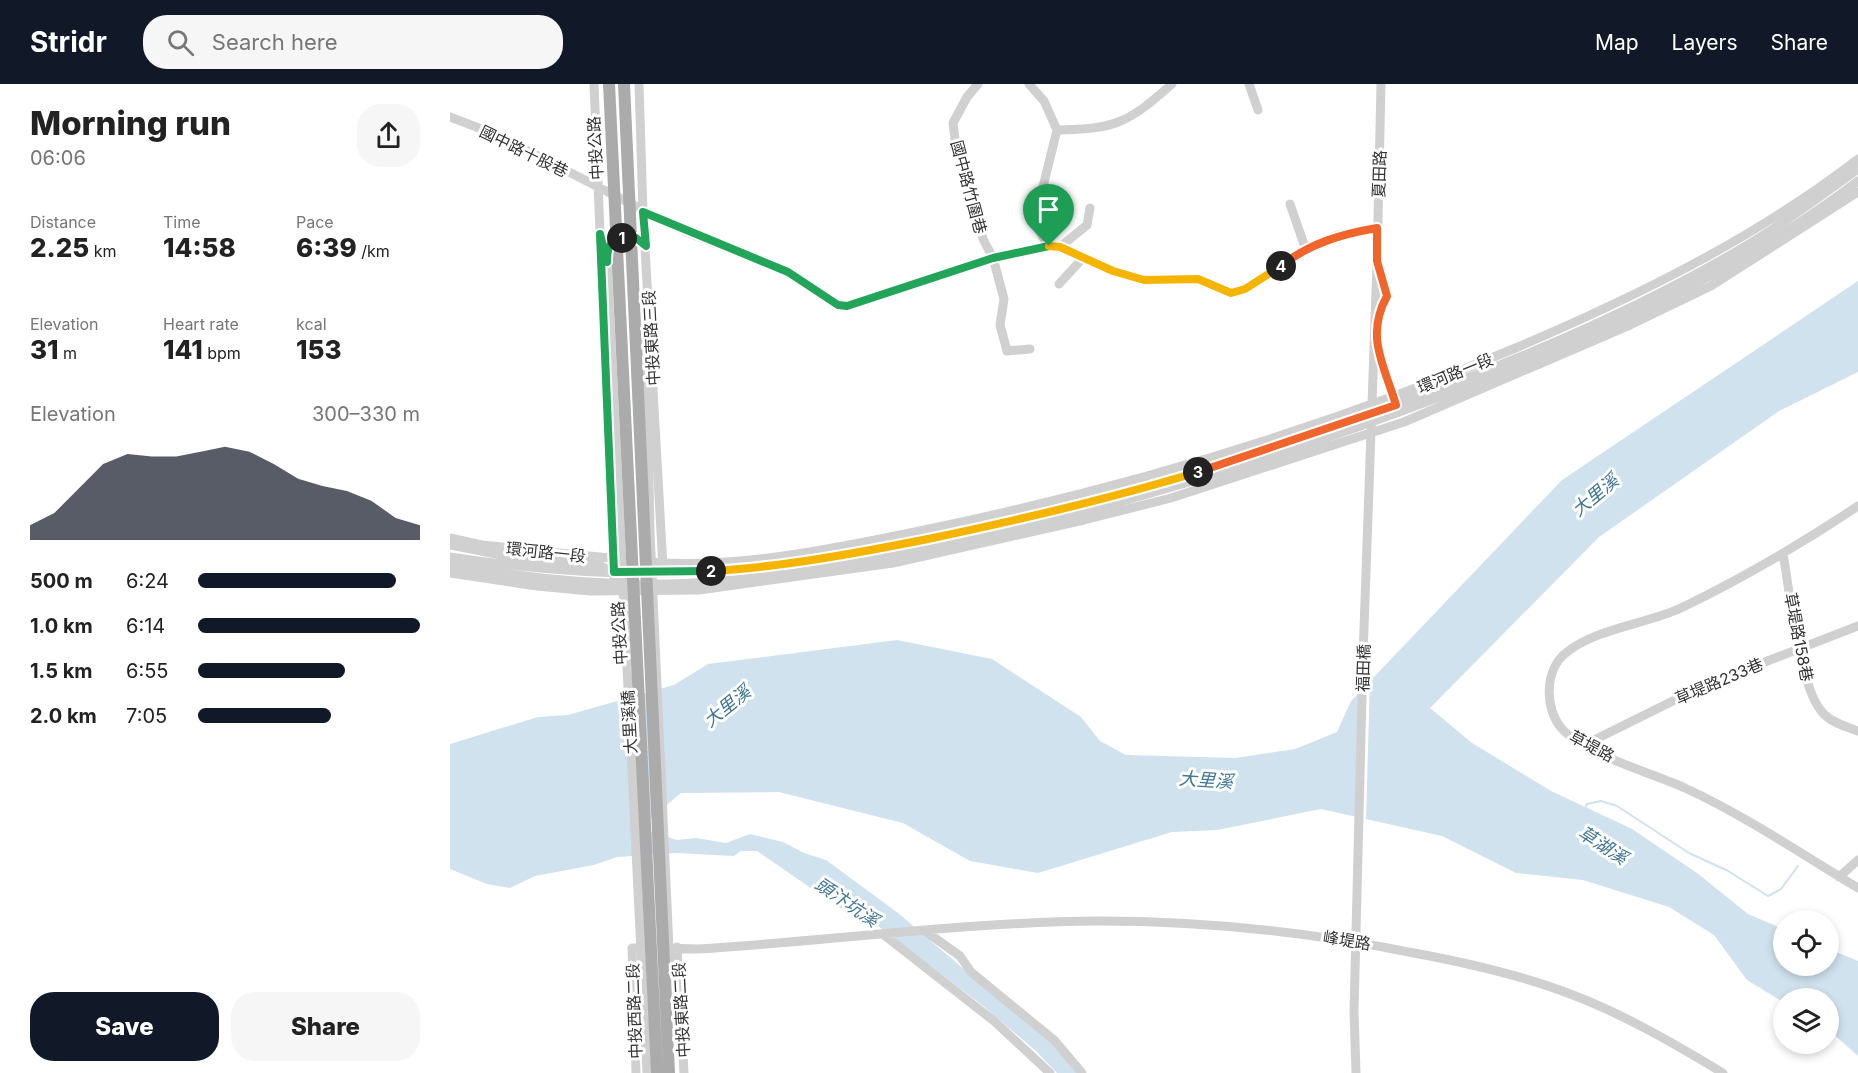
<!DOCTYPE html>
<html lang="en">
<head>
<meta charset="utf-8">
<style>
  :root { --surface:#fff; --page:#f6f6f6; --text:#222; --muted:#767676; --accent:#111827 }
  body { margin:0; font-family:Inter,"Noto Sans TC",sans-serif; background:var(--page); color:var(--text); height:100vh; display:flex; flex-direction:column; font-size:22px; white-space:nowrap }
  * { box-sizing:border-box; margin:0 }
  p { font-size:20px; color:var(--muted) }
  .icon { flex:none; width:33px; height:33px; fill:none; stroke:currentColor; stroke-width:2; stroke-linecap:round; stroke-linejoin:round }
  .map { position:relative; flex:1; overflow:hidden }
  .panel { display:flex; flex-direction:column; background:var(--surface); width:450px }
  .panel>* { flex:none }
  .controls { position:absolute; left:1323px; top:826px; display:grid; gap:12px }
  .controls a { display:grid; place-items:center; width:66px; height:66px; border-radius:50%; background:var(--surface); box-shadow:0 3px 9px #0003; font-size:30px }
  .pin { position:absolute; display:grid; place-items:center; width:51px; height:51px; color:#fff; margin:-62px -26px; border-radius:50% 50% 50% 0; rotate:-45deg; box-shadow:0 0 6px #0007 }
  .pin .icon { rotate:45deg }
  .km { position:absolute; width:30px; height:30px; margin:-15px; border-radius:50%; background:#222; color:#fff; font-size:16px; line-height:30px; text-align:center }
  .round { display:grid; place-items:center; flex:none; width:63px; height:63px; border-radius:24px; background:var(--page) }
  .headline { display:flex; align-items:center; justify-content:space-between; height:102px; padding:0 30px }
  h1 { font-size:33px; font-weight:800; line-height:45px }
  .figures { display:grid; grid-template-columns:repeat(3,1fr); gap:9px; height:102px; padding:6px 30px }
  .figures div { display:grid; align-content:center }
  .figures b { font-size:26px; font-weight:800 }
  .figures small { font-size:16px; font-weight:400 }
  .figures p { font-size:16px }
  .chart { height:168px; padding:12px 30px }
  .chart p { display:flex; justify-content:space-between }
  .chart svg { width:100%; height:108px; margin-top:6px; fill:var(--accent); opacity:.7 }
  .action { display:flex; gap:12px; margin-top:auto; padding:12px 30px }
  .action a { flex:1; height:69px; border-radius:24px; background:var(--accent); color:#fff; font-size:24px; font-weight:800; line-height:69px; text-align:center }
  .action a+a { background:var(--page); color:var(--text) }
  ul { padding:0 30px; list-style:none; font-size:20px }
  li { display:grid; grid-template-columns:96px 72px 1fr; align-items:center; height:45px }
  li i { height:15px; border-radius:8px; background:var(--accent) }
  header { display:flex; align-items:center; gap:36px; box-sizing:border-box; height:84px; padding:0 30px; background:var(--accent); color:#fff }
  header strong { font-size:28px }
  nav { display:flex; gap:33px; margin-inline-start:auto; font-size:21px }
  .search { width:420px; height:54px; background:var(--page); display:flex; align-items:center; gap:15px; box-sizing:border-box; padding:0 21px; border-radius:24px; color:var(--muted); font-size:22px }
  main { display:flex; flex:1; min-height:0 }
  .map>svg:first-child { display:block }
  .water { fill:#cfe2ee }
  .pier { fill:#fff }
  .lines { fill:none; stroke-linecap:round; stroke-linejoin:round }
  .stream { stroke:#cfe2ee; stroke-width:2 }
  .minor { stroke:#d0d0d0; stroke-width:9 }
  .minor-bridge { stroke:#d0d0d0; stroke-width:9 }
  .major-bridge { stroke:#ababab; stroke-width:12 }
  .split-1-casing { stroke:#fff; stroke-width:12 }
  .split-2-casing { stroke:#fff; stroke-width:12 }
  .split-3-casing { stroke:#fff; stroke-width:12 }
  .split-4-casing { stroke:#fff; stroke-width:12 }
  .split-5-casing { stroke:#fff; stroke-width:12 }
  .split-1 { stroke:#22a559; stroke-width:8 }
  .split-2 { stroke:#22a559; stroke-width:8 }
  .split-3 { stroke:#f5b400; stroke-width:8 }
  .split-4 { stroke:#f0652b; stroke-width:8 }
  .split-5 { stroke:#f5b400; stroke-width:8 }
  .labels { text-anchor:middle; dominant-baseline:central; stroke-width:6; stroke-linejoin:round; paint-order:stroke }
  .street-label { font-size:16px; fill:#333; stroke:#fff }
  .water-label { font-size:18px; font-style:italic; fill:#3f7597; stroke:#fff }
</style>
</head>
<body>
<header>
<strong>Stridr</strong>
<div class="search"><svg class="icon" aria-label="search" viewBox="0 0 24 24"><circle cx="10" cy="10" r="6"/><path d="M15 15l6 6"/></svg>Search here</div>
<nav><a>Map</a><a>Layers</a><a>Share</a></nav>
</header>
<main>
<section class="panel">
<div class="headline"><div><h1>Morning run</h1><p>06:06</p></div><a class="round"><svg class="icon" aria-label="share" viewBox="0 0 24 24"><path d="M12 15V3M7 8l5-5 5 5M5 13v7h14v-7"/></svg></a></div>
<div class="figures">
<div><p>Distance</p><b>2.25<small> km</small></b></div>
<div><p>Time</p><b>14:58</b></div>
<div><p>Pace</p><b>6:39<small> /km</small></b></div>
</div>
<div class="figures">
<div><p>Elevation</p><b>31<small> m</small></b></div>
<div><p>Heart rate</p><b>141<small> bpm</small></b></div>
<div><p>kcal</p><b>153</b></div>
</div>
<div class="chart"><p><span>Elevation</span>300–330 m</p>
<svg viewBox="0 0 160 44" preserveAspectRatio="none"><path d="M0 44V38L10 33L20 23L30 13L40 9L50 10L60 10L70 8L80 6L90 8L100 13L110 19L120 22L130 24L140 28L150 35L160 38V44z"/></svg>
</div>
<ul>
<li><b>500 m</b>6:24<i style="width:89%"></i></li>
<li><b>1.0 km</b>6:14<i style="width:100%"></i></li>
<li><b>1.5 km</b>6:55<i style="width:66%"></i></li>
<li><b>2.0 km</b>7:05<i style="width:60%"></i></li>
</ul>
<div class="action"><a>Save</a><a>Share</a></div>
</section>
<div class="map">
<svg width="1408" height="989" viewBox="0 0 1408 989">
  <rect width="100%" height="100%" fill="#fff"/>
  <!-- water -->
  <path class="water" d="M1408 197V288L1329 327 1149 453 980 624 1022 659 1101 707 1182 745 1247 789 1298 830 1333 845 1334 882H1378L1379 865 1408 877V972L1379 946 1378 915H1334L1333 918 1297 896 1264 851 1219 823 1133 796 1066 789 992 752 871 725 767 746 722 748 588 789 520 777 453 739 329 708 231 709 189 744 227 756 246 754 276 759 300 750 333 758 354 769 376 776 448 829 604 962 628 989H607L586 967 532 921 420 836 396 828 307 767H291L284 772 228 769 167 773 144 781 85 792 60 804 37 800 0 785V660L88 633 118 631 224 601 258 580 447 556 542 575 631 633 650 657 676 671 785 674 845 665 887 648 901 617 1112 396Z"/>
  <!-- pier -->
  <path class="pier" d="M920 593 916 738 905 735 908 605Z"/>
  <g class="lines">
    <!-- stream -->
    <path class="stream" d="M1136 724 1137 720 1151 717 1167 722 1239 769 1278 787 1318 812 1331 805 1348 782"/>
    <!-- minor -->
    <path class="minor" d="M144 0 164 494
      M189 0 193 128 213 483
      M528 0 517 13 503 39 506 63 517 89 533 155 543 174 554 215 550 241 557 267 580 265
      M579 0 594 17 607 46
      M799 0 808 26
      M0 33 47 51 236 148 338 188 389 221 397 222 543 174 599 162 610 163 663 187 694 196 748 195 781 209 795 205 845 171 887 151 927 144
      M840 120 856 166
      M599 162 584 139 607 46C666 45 678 39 722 0
      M610 163 637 141 640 124
      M157 179V167L160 160 178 152 187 154
      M927 179 931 0
      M609 200 632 175
      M926 236 937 212 927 177
      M926 253 945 318
      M1408 422C1351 460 1293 494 1231 524 1196 540 1148 544 1117 568 1094 585 1094 626 1113 646 1137 671 1202 689 1235 704 1296 732 1351 770 1408 804
      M0 454 32 461 179 476
      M0 461 66 474 148 481 162 487
      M1333 470C1340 507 1349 608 1375 631 1383 639 1397 643 1408 647
      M0 473C92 487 183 494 276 486 377 479 479 456 578 433 680 409 780 378 879 344 1018 297 1157 242 1284 169 1327 144 1368 114 1408 85
      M196 478C293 486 402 461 498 441 693 399 884 341 1068 263 1187 212 1304 155 1408 75
      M0 480C71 494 143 501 216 500 339 497 464 469 584 440 727 405 867 360 1005 307 1145 253 1287 189 1408 97
      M0 489 87 502 140 507 249 506 443 479 634 436 721 414 954 338 1180 241 1261 202 1408 108
      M1134 661 1253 602 1408 542
      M1389 793 1408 776
      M475 847 510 872 521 888 604 956 632 989
      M434 851 544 937 600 989
      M227 863 234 989
      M213 864 248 865C381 857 515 838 649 837 755 837 860 848 964 869 1018 879 1072 891 1123 911 1175 931 1225 960 1273 989
      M186 989 182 864H196"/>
    <!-- minor-bridge -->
    <path class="minor-bridge" d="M157 179 197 989
      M196 243 200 448 222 930
      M906 989 904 927 913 573 927 179"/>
    <!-- major-bridge -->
    <path class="major-bridge" d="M159 0 207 989
      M174 0 219 989"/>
  </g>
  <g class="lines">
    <!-- split-1 casing -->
    <g class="split-1-casing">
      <path id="split-1" d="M172 154H186L196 162 193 128 338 188 388 221 397 222 543 174 599 162"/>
    </g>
    <!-- split-2 casing -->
    <g class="split-2-casing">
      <path id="split-2" d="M172 154C158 157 157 166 157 178L150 150 164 488 261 487"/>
    </g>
    <!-- split-3 casing -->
    <g class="split-3-casing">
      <path id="split-3" d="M261 487C333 483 407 469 478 455 569 436 659 415 748 388"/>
    </g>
    <!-- split-4 casing -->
    <g class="split-4-casing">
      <path id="split-4" d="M748 388 946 321C934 281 915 252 937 212L927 177V144C892 150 860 159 831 182"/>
    </g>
    <!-- split-5 casing -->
    <g class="split-5-casing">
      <path id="split-5" d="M599 162 610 163 663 187 694 196 748 195 781 209 795 205 831 182"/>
    </g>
    <!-- split-1 -->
    <use href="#split-1" class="split-1"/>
    <!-- split-2 -->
    <use href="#split-2" class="split-2"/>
    <!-- split-3 -->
    <use href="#split-3" class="split-3"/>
    <!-- split-4 -->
    <use href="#split-4" class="split-4"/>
    <!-- split-5 -->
    <use href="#split-5" class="split-5"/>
  </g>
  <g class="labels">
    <!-- street labels -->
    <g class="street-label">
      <text transform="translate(145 64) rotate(-93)">中投公路</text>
      <text transform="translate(74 67) rotate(26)">國中路十股巷</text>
      <text transform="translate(929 90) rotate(-88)">夏田路</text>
      <text transform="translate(519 103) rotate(75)">國中路竹圍巷</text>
      <text transform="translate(201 254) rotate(-93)">中投東路三段</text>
      <text transform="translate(1005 289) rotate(-22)">環河路一段</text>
      <text transform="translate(96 468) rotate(6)">環河路一段</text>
      <text transform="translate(169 549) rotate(-93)">中投公路</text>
      <text transform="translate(1349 553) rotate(79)">草堤路158巷</text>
      <text transform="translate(913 584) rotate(-88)">福田橋</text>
      <text transform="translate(1269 597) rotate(-23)">草堤路233巷</text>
      <text transform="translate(179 638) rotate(-93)">大里溪橋</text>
      <text transform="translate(1142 662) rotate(28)">草堤路</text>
      <text transform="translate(897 856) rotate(9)">峰堤路</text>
      <text transform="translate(231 926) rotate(-93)">中投東路二段</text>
      <text transform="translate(184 927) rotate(-92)">中投西路二段</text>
    </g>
    <!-- water labels -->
    <g class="water-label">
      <text transform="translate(1145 411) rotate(-40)">大里溪</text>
      <text transform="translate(277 622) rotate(-39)">大里溪</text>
      <text transform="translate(756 696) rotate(4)">大里溪</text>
      <text transform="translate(1153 761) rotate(33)">草湖溪</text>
      <text transform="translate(397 818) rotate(34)">頭汴坑溪</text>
    </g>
  </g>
</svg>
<div class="controls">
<a><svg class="icon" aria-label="locate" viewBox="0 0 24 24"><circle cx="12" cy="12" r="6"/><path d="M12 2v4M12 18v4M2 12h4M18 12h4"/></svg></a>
<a><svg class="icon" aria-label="layers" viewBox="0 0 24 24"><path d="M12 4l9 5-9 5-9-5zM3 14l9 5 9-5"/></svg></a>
</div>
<div class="pin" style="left:599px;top:162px;background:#1e9e55"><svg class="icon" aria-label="arrive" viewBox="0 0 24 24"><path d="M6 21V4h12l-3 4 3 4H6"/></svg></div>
<b class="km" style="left:172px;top:154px">1</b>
<b class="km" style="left:261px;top:487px">2</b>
<b class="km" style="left:748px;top:388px">3</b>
<b class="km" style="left:831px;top:182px">4</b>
</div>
</main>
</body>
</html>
